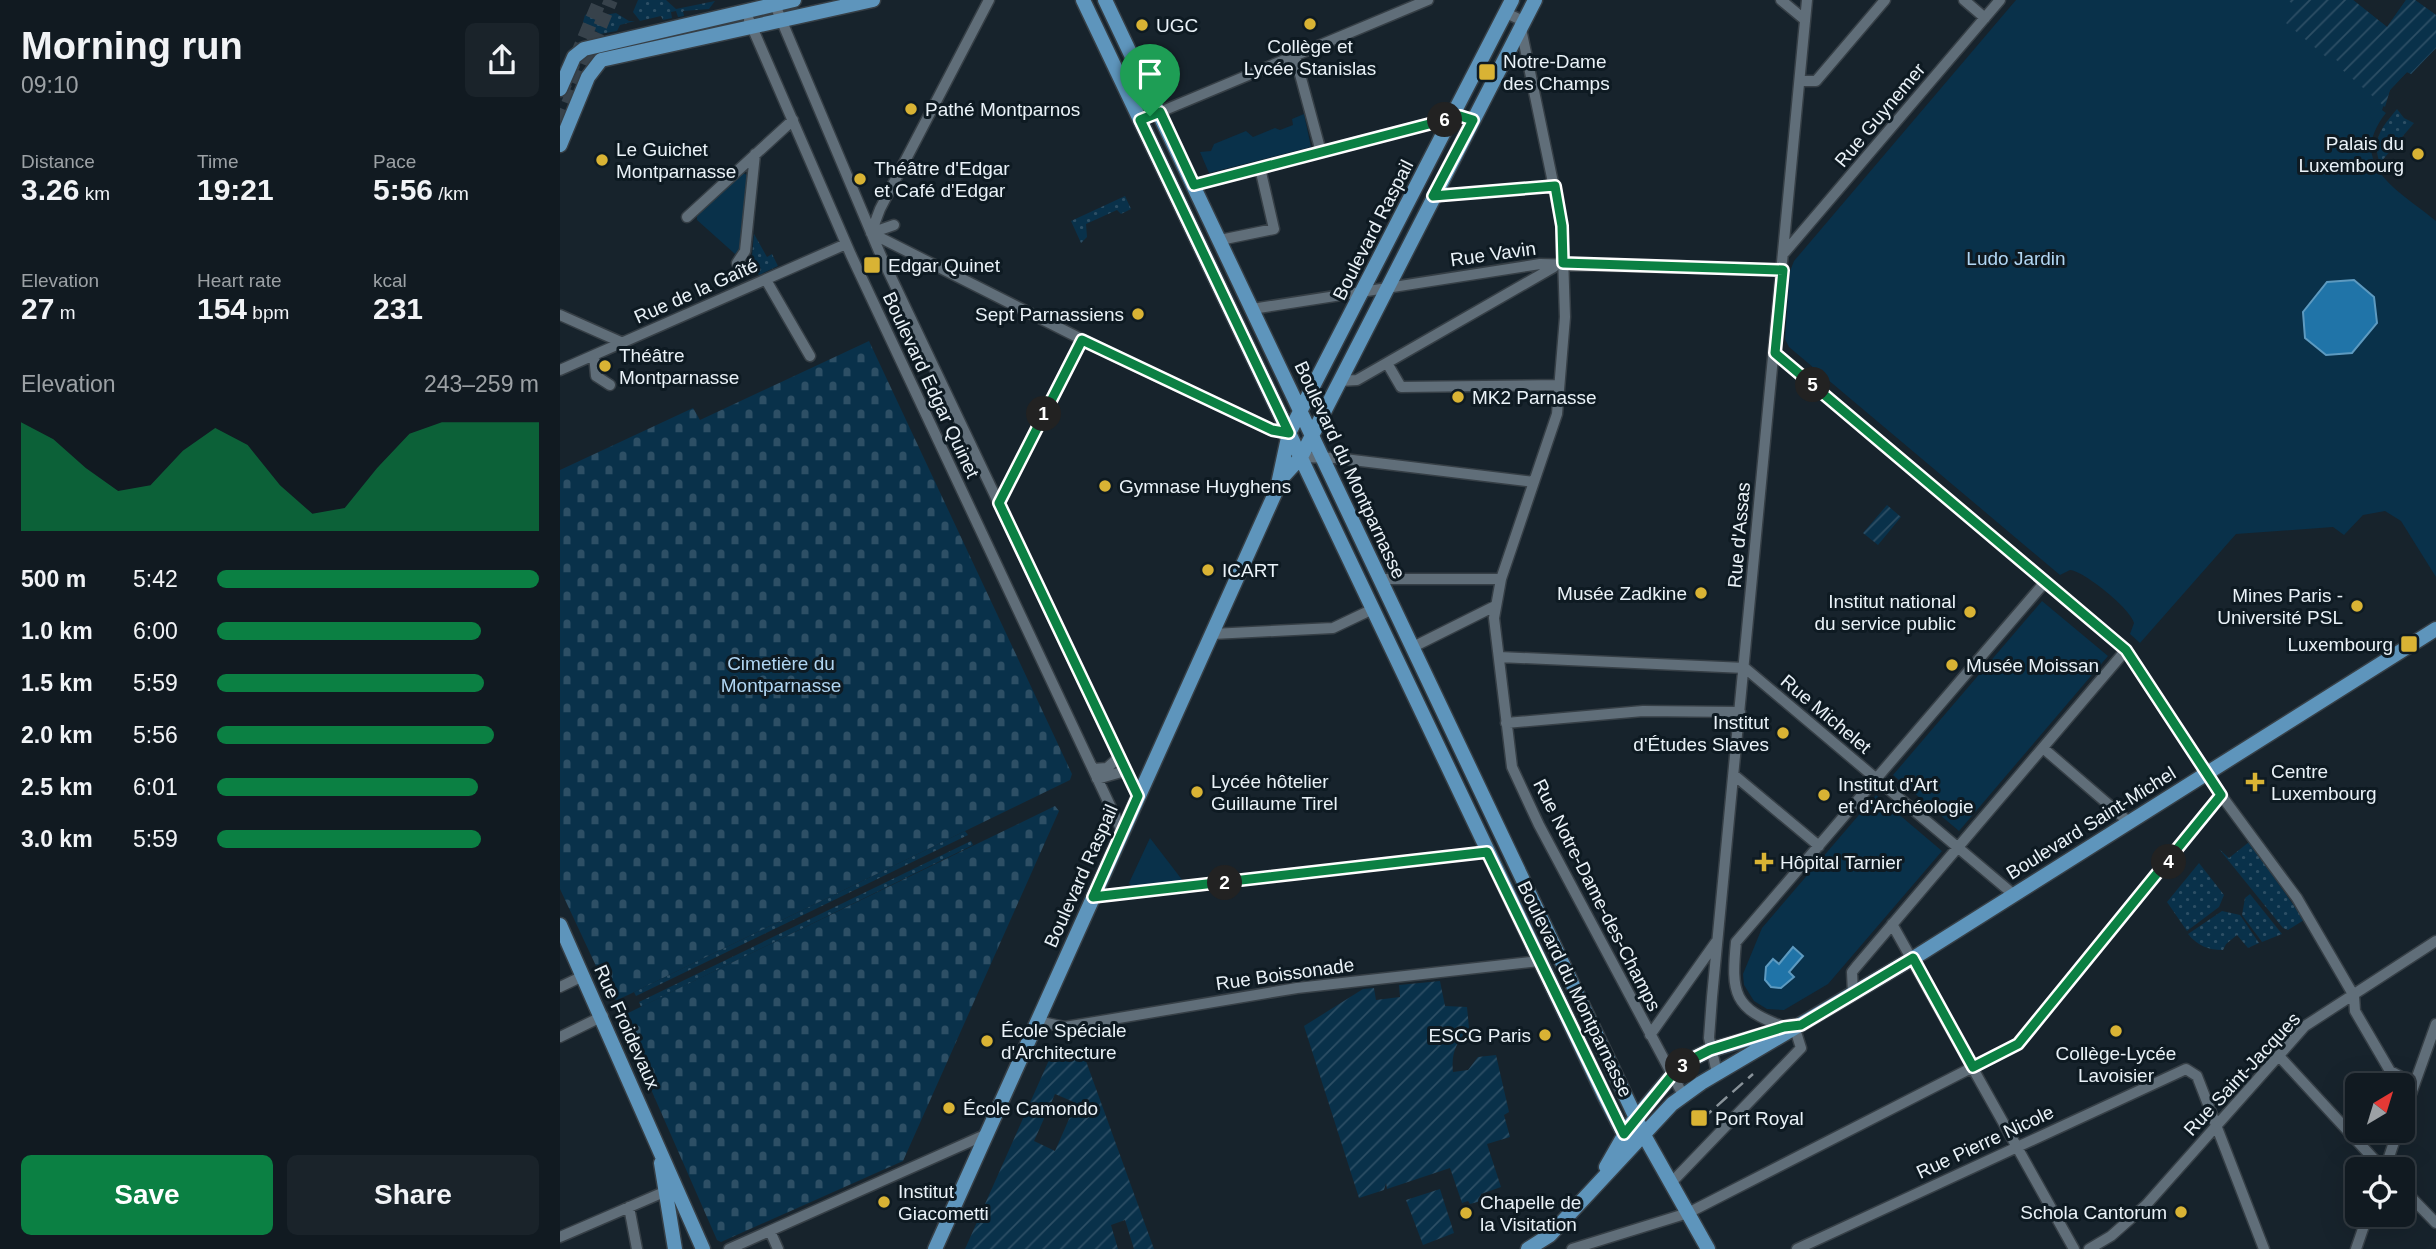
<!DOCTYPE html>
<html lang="en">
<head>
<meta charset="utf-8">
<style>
  :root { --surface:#111a21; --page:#1a232a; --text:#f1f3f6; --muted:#9ca1a5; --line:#30383f; --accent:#0b8043 }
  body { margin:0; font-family:Helvetica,sans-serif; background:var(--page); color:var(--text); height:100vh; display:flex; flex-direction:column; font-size:26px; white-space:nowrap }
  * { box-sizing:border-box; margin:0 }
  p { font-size:23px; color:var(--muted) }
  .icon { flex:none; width:38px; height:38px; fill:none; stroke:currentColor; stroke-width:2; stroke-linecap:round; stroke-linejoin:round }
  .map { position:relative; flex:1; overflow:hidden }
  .sheet { display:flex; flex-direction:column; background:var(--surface); width:560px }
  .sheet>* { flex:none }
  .needle { width:46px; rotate:38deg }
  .buttons { position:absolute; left:1785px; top:1073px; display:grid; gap:14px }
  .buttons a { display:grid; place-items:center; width:70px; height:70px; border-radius:10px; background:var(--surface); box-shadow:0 7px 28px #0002,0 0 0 2px var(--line); font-size:35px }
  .pin { position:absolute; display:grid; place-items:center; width:60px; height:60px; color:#fff; margin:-72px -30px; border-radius:50% 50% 50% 0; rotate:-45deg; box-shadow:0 0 7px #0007 }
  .pin .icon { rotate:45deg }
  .km { position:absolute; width:35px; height:35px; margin:-18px; border-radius:50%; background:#222; color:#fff; font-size:19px; line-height:35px; text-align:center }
  .round { display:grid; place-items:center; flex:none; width:74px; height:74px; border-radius:10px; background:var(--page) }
  .summary { display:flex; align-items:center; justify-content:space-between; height:119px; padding:0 21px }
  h1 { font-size:38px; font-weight:700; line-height:52px }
  .metrics { display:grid; grid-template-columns:repeat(3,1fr); gap:10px; height:119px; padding:7px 21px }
  .metrics div { display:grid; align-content:center }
  .metrics b { font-size:30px; font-weight:700 }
  .metrics small { font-size:19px; font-weight:400 }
  .metrics p { font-size:19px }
  .chart { height:196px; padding:14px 21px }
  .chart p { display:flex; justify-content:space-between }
  .chart svg { width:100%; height:126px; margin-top:7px; fill:var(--accent); opacity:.7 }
  .action { display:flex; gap:14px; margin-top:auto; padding:14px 21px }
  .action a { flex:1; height:80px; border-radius:10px; background:var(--accent); color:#fff; font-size:28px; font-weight:700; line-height:80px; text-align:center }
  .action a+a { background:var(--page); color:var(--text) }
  ul { padding:0 21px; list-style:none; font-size:23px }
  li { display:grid; grid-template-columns:112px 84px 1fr; align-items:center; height:52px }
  li i { height:18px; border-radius:9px; background:var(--accent) }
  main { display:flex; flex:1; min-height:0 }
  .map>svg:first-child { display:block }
  .grass { fill:url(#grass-dots) }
  .cemetery { fill:url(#cemetery-stones) }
  .park { fill:#09314a }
  .garden { fill:url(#garden-furrows); fill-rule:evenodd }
  .water { fill:#2074a8; stroke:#5d9ac0; stroke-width:2 }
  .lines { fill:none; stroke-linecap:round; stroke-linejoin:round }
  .major-tunnel { stroke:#37424b; stroke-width:14; stroke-dasharray:14 7; stroke-linecap:butt }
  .minor-casing { stroke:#363f46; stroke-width:13 }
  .major-casing { stroke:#363f46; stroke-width:17 }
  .minor { stroke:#606e79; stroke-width:10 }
  .major { stroke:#5e95bc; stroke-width:14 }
  .rail { stroke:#89939a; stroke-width:2.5; stroke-dasharray:14 7; stroke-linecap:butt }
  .route-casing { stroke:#fff; stroke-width:14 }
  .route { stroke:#0b8043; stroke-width:9 }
  .poi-dot { fill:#d9b334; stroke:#0e1a22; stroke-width:2.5 }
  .labels { text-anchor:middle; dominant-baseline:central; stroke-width:6; stroke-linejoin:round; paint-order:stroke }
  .poi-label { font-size:19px; fill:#eaf2f8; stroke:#0e1a22; text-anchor:start }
  .street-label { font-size:19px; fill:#eaf2f8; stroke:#0e1a22 }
  .park-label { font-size:19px; fill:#b1d6f3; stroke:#0e1a22 }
</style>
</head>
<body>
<main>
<section class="sheet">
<div class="summary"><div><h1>Morning run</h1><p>09:10</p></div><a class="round"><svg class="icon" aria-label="share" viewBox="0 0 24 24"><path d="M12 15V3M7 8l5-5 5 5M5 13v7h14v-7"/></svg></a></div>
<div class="metrics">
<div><p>Distance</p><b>3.26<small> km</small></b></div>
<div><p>Time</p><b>19:21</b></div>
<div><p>Pace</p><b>5:56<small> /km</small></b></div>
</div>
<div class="metrics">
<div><p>Elevation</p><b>27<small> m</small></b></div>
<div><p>Heart rate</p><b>154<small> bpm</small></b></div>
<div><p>kcal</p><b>231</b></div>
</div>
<div class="chart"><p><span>Elevation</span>243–259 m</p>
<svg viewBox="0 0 160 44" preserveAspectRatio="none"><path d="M0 44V6L10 12L20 22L30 30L40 28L50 16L60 8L70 14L80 28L90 38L100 36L110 22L120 10L130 6L140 6L150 6L160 6V44z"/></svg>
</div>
<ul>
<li><b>500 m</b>5:42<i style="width:100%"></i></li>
<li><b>1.0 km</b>6:00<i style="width:82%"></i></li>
<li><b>1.5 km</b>5:59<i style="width:83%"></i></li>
<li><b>2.0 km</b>5:56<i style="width:86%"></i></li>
<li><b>2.5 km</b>6:01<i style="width:81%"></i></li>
<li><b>3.0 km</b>5:59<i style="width:82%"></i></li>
</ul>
<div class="action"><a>Save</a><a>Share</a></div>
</section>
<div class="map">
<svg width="1876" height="1249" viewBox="0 0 1876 1249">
  <defs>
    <pattern id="grass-dots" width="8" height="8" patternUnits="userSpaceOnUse" patternTransform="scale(1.75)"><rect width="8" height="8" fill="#09314a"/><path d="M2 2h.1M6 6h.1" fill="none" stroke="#2d4f65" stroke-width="1.8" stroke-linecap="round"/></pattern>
    <pattern id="cemetery-stones" width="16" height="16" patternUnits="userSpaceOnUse" patternTransform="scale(1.75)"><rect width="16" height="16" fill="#09314a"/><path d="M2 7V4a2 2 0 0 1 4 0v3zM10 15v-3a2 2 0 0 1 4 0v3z" fill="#2d4f65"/></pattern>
    <pattern id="garden-furrows" width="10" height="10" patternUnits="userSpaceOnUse" patternTransform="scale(1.75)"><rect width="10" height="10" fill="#09314a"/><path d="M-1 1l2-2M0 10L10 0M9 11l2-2" fill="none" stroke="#2d4f65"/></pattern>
  </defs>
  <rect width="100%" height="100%" fill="#17232c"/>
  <!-- grass -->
  <path class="grass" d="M78 0H106L116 9 155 1 149 9 123 11 124 16 118 17 116 11 111 12 112 18 103 20 101 16 80 21 73 12Z
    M29 13 33 17 56 13 69 21H75L60 25 57 31 40 34 23 22 25 15Z
    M1837 109 1844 118 1854 123 1820 163C1810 138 1825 124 1837 109Z
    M565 196 571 209 561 214 557 210 526 224 527 237 521 243 511 221Z
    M194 234 207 257 212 254 218 266 199 275 191 267Z
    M405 831 408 835 76 996 74 992Z
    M411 841 413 845 81 1007 79 1002Z
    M1689 842 1744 920 1728 930 1723 928 1659 849 1669 858Z
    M1639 863 1664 895 1659 907 1627 931 1607 902Z
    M1690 894 1722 934 1702 942 1682 915 1685 898Z
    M1662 911 1680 915 1699 943 1688 948 1677 935 1666 944 1663 950C1648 950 1638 946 1628 934Z"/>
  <!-- cemetery -->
  <path class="cemetery" d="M309 341 512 774 510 780 68 995 57 1000 51 998 0 889V470L133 408 140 420Z
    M495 806 499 811 343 1161 161 1242 157 1240 61 1021 64 1015Z"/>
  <!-- park -->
  <path class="park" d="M1456 0H1793L1827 27 1846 0H1855L1876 15V48L1851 74 1847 72 1830 90 1822 110 1826 113C1785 165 1839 190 1876 221V577L1841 521 1825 511 1803 515 1784 535 1773 527 1676 534 1580 643 1570 634 1574 623C1571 609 1524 571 1510 570L1500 575 1229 347 1225 339 1230 271 1234 261Z
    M744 114 751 147 649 173 640 152 651 151 654 144 686 131 693 137 715 128 720 130 733 125 732 119Z
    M183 173 187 175 179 252 175 254 137 220V215Z
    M1482 601 1548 656 1399 831 1333 775Z
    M1316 795 1382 851 1268 984 1224 1010 1207 1009 1194 1001 1184 985 1183 974 1202 928Z
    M590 838 623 881 571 886 569 883Z"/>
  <!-- garden -->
  <path class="garden" d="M1728 0H1793L1827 27 1846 0H1855L1876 15V48L1851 74 1847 72 1830 90 1825 107 1779 67 1781 64 1769 54 1766 57 1726 23 1738 9Z
    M1327 505 1341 517 1318 545 1303 533Z
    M880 981 885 1006 907 1007 909 1028C896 1043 891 1053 893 1072L908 1070 918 1057 936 1055 949 1112 944 1115 950 1137 927 1144 941 1187 921 1194V1201L910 1204 908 1201 902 1203 890 1168 827 1189 826 1183 824 1190 799 1198 744 1026 803 989 814 988 816 1000 840 997 839 985Z
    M522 1050 594 1249H574L565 1220 551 1225 558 1249H405L489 1060 494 1062ZM495 1094 516 1103 495 1151 474 1141Z
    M880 1189 894 1233 863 1245 846 1200Z"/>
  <!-- water -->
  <path class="water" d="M1794 280 1814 297 1817 323 1792 353 1766 355 1745 338 1743 312 1767 282Z
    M1233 947 1243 956 1229 972 1234 977 1221 988 1211 987 1205 980 1206 967 1213 959 1219 964Z"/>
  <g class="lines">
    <!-- major-tunnel -->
    <path class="major-tunnel" d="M0 96 40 0
      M0 123 51 0"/>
    <!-- minor casing -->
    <g class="minor-casing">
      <path id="minor" d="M1221 0 1245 20
        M1404 0 1425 18
        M215 5 321 256 578 796
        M946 13 959 19 1002 226 1005 317 997 414 941 579 934 618 952 767 979 825 1123 1095
        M189 20 291 255 562 831
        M735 56 761 152
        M1240 81H1256L1325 0
        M600 112 868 0
        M634 185 891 118 900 116 913 120
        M873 196 995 186
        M127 217 233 120
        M311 233 553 355 712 430 729 433
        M311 233 320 209 429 0
        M311 233 334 225
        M660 240 714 229 700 168
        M1225 252 1440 0
        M177 263 185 251 195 154
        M206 280 250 356
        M692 309 980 264 1223 270
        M0 315 63 343
        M1215 353 1566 650 1661 795 1737 898 1794 996 1795 1011 1830 1071 1854 1084
        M34 355 36 376 50 385
        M827 363 841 387 999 385
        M0 370 286 244
        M779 381 797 380 994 267
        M741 457 776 458 974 482
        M439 503 522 340
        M820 579H941
        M652 634 773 628 813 609
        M853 647 935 606
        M939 657 1185 668
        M1185 668 1453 894
        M946 723 1083 711 1180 712
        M1483 748 1570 823
        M533 769 547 768 558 758
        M1174 775 1259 846
        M537 779 565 771
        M533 897 927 852
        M1332 924 1514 1249
        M0 987 23 976
        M1293 994 1292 972 1296 967 1566 650
        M477 1021 505 1027 737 988 979 961
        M1225 1027C1173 1009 1171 993 1176 942L1485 582
        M1090 1035 1156 942
        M0 1037 43 1016
        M1719 1056 1823 1169
        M1157 1073 1149 1038 1152 997 1247 0
        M1843 1116 1876 1024
        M1825 1169 1838 1130
        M1111 1183 1241 1048 1235 1029
        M1843 1189 1876 1223
        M69 1207 77 1249
        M210 1231 218 1249
        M0 1237 111 1189
        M169 1249 427 1134
        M1012 1249 1128 1213 1458 1044 1661 795
        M1237 1249 1626 1069 1637 1076 1704 1249
        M1529 1249 1551 1236 1586 1205 1745 1026 1876 941
        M1796 1249 1808 1214"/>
    </g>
    <!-- major casing -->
    <g class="major-casing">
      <path id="major" d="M523 0 1044 1095 1064 1134 1075 1140 1085 1137
        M545 0 1085 1137 1148 1249
        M0 89 14 57 24 49 234 0
        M0 145 28 77 41 60 313 0
        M720 480 741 457 975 0
        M0 925 143 1249
        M101 1163 115 1249
        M1046 1167 1070 1125 1113 1074 1130 1060 1150 1050 1233 1026
        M375 1249 717 489 729 433 952 0
        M968 1249 990 1235 1112 1104 1141 1083 1360 954 1876 629"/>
    </g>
    <!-- minor -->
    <use href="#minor" class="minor"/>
    <!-- major -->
    <use href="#major" class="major"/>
    <!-- rail -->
    <path class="rail" d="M1141 1120 1193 1074"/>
  </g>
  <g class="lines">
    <!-- route casing -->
    <g class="route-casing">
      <path id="route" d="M600 112 634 185 900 116 913 120 873 196 995 186 1002 226 1003 263 1223 270 1215 353 1566 650 1661 795 1458 1044 1413 1067 1353 958 1241 1025 1224 1027 1150 1050 1130 1060 1113 1074 1064 1134 927 852 533 897 578 796 439 503 522 340 712 430 729 433 580 120Z"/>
    </g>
    <!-- route -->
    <use href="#route" class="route"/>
  </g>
  <!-- markers -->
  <g class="poi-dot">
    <circle cx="750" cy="24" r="7"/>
    <circle cx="582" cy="25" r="7"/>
    <rect x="918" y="63" width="18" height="18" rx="3.5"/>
    <circle cx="351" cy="109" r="7"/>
    <circle cx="1858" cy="154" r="7"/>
    <circle cx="42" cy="160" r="7"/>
    <circle cx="300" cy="179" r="7"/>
    <rect x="303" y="256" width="18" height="18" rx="3.5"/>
    <circle cx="578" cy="314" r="7"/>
    <circle cx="45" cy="366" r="7"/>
    <circle cx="898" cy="397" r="7"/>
    <circle cx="545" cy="486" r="7"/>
    <circle cx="648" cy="570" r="7"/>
    <circle cx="1141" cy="593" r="7"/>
    <circle cx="1797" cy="606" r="7"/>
    <circle cx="1410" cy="612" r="7"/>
    <rect x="1840" y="635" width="18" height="18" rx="3.5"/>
    <circle cx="1392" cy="665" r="7"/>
    <circle cx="1223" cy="733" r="7"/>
    <path d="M1691.5 771.5h7v7h7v7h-7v7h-7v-7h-7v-7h7z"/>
    <circle cx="637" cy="792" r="7"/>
    <circle cx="1264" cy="795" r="7"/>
    <path d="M1200.5 851.5h7v7h7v7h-7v7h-7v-7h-7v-7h7z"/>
    <circle cx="1556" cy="1031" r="7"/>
    <circle cx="985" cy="1035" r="7"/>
    <circle cx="427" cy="1041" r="7"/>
    <circle cx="389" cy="1108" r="7"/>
    <rect x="1130" y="1109" width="18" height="18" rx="3.5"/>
    <circle cx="324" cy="1202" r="7"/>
    <circle cx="1621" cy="1212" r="7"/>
    <circle cx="906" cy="1213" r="7"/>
  </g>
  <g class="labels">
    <!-- poi labels -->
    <g class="poi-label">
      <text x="596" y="25">UGC</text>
      <text x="750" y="46" text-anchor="middle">Collège et<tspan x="750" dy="22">Lycée Stanislas</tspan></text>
      <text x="943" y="61">Notre-Dame<tspan x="943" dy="22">des Champs</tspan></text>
      <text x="365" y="109">Pathé Montparnos</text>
      <text x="1844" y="143" text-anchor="end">Palais du<tspan x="1844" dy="22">Luxembourg</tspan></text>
      <text x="56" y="149">Le Guichet<tspan x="56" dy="22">Montparnasse</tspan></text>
      <text x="314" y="168">Théâtre d'Edgar<tspan x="314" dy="22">et Café d'Edgar</tspan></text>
      <text x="328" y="265">Edgar Quinet</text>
      <text x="564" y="314" text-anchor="end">Sept Parnassiens</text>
      <text x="59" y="355">Théâtre<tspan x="59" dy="22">Montparnasse</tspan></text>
      <text x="912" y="397">MK2 Parnasse</text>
      <text x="559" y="486">Gymnase Huyghens</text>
      <text x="662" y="570">ICART</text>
      <text x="1127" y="593" text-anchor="end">Musée Zadkine</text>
      <text x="1783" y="595" text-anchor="end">Mines Paris -<tspan x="1783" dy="22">Université PSL</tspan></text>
      <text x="1396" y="601" text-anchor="end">Institut national<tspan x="1396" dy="22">du service public</tspan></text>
      <text x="1833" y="644" text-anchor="end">Luxembourg</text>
      <text x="1406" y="665">Musée Moissan</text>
      <text x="1209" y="722" text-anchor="end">Institut<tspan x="1209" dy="22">d'Études Slaves</tspan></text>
      <text x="1711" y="771">Centre<tspan x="1711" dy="22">Luxembourg</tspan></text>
      <text x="651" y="781">Lycée hôtelier<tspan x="651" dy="22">Guillaume Tirel</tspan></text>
      <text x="1278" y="784">Institut d'Art<tspan x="1278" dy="22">et d'Archéologie</tspan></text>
      <text x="1220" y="862">Hôpital Tarnier</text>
      <text x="441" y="1030">École Spéciale<tspan x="441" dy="22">d'Architecture</tspan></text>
      <text x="971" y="1035" text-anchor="end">ESCG Paris</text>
      <text x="1556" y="1053" text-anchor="middle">Collège-Lycée<tspan x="1556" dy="22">Lavoisier</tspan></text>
      <text x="403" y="1108">École Camondo</text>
      <text x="1155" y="1118">Port Royal</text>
      <text x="338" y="1191">Institut<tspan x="338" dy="22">Giacometti</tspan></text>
      <text x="920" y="1202">Chapelle de<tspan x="920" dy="22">la Visitation</tspan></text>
      <text x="1607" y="1212" text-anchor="end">Schola Cantorum</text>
    </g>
    <!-- street labels -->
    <g class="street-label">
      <text transform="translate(1320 115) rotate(-50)">Rue Guynemer</text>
      <text transform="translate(813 230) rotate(-63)">Boulevard Raspail</text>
      <text transform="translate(933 254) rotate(-8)">Rue Vavin</text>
      <text transform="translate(136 291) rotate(-24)">Rue de la Gaîté</text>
      <text transform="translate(371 385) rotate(65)">Boulevard Edgar Quinet</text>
      <text transform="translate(790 470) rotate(65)">Boulevard du Montparnasse</text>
      <text transform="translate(1179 535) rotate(-85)">Rue d'Assas</text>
      <text transform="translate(1266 714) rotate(40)">Rue Michelet</text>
      <text transform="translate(1531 823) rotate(-32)">Boulevard Saint-Michel</text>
      <text transform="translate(521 876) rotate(-66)">Boulevard Raspail</text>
      <text transform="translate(1037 895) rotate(63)">Rue Notre-Dame-des-Champs</text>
      <text transform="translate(725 974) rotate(-8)">Rue Boissonade</text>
      <text transform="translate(1015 989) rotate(64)">Boulevard du Montparnasse</text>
      <text transform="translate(67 1027) rotate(66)">Rue Froidevaux</text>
      <text transform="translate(1682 1074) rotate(-47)">Rue Saint-Jacques</text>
      <text transform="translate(1425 1142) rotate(-25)">Rue Pierre Nicole</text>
    </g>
    <!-- park labels -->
    <g class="park-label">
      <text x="1456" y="258">Ludo Jardin</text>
      <text x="221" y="663">Cimetière du<tspan x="221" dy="22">Montparnasse</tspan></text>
    </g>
  </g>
</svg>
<div class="buttons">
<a><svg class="needle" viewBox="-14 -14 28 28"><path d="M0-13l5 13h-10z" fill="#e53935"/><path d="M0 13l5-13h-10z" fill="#9ca1a5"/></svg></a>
<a><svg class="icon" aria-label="locate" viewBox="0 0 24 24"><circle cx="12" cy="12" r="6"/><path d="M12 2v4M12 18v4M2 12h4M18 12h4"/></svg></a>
</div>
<div class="pin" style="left:590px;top:116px;background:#1e9e55"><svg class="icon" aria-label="arrive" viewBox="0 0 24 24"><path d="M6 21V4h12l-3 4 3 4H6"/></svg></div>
<b class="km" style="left:484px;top:414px">1</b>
<b class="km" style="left:665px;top:883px">2</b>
<b class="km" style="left:1123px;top:1066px">3</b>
<b class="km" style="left:1609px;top:862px">4</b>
<b class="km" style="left:1253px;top:385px">5</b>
<b class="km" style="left:885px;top:120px">6</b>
</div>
</main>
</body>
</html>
